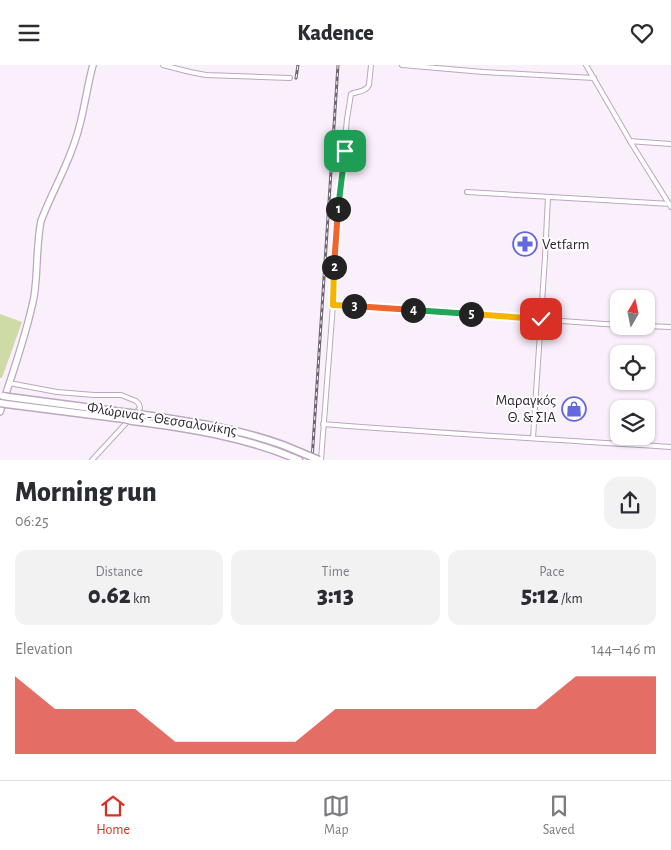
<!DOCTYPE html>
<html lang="en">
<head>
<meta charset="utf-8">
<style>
  :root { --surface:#fff; --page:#f2f2f3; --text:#2b2b33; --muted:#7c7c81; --line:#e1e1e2; --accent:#d93025 }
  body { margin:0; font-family:"Alegreya Sans",sans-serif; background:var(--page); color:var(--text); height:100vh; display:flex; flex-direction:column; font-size:19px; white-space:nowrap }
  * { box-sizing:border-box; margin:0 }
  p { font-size:16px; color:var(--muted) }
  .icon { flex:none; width:28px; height:28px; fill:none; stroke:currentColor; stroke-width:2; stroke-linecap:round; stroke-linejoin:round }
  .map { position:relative; height:395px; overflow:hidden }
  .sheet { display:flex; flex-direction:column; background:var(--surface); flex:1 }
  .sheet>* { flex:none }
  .needle { width:32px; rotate:9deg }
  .tools { position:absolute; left:610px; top:225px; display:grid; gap:10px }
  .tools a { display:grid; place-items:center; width:45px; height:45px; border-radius:10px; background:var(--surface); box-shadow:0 1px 4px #0004; font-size:25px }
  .pin { position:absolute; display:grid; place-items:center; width:42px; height:42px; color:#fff; margin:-21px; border-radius:10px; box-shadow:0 2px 8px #0006 }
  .km { position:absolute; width:25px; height:25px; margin:-12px; border-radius:50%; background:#222; color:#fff; font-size:14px; line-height:25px; text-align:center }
  .round { display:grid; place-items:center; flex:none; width:52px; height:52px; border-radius:15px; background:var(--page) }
  .head { display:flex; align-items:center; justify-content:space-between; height:85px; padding:0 15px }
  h1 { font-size:28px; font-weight:800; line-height:38px }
  .figures { display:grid; grid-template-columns:repeat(3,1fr); gap:8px; height:85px; padding:5px 15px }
  .figures div { display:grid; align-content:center; border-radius:12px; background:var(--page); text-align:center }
  .figures b { font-size:25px; font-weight:800 }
  .figures small { font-size:14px; font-weight:400 }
  .figures p { font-size:14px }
  .chart { height:140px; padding:10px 15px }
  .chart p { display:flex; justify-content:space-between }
  .chart svg { width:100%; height:90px; margin-top:5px; fill:var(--accent); opacity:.7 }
  header { display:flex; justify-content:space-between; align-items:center; height:65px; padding:0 15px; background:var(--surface); font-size:22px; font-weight:800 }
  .tab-bar { display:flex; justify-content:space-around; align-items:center; height:70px; border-top:1px solid var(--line); background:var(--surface); font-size:14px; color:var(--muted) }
  .tab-bar a { display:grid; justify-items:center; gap:2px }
  .tab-bar .selected { color:var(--accent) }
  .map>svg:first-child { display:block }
  .green { fill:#cedba6 }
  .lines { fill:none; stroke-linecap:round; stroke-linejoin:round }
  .street-casing { stroke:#bca6c2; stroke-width:6 }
  .secondary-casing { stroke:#bca6c2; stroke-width:8 }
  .primary-casing { stroke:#bca6c2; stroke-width:9 }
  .street { stroke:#fff; stroke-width:4 }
  .secondary { stroke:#fff; stroke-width:5.5 }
  .primary { stroke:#fff; stroke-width:6 }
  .rail-casing { stroke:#6e6671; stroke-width:3 }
  .rail { stroke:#fff; stroke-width:1; stroke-dasharray:4; stroke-linecap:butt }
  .primary-bridge-casing { stroke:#bca6c2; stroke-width:9; stroke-linecap:butt }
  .primary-bridge { stroke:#fff; stroke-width:6 }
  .split-1-casing { stroke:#fff; stroke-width:10 }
  .split-2-casing { stroke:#fff; stroke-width:10 }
  .split-3-casing { stroke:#fff; stroke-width:10 }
  .split-4-casing { stroke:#fff; stroke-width:10 }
  .split-5-casing { stroke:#fff; stroke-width:10 }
  .split-6-casing { stroke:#fff; stroke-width:10 }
  .split-1 { stroke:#22a559; stroke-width:6 }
  .split-2 { stroke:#f0652b; stroke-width:6 }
  .split-3 { stroke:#f5b400; stroke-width:6 }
  .split-4 { stroke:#f0652b; stroke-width:6 }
  .split-5 { stroke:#22a559; stroke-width:6 }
  .split-6 { stroke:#f5b400; stroke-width:6 }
  .labels { text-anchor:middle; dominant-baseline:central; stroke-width:4; stroke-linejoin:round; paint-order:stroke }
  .poi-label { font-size:15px; fill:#2d2530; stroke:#fff; text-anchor:start }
  .street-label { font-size:15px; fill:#2d2530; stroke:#fff }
</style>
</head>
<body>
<header><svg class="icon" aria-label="menu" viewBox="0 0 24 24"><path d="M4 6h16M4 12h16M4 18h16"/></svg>Kadence<svg class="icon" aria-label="heart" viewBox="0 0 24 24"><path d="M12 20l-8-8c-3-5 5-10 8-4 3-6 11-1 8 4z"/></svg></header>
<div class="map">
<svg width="671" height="395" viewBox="0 0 671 395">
  <rect width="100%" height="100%" fill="#faf0fc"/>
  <!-- green -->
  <path class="green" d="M0 249 22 257 2 313H0Z"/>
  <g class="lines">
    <!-- street casing -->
    <g class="street-casing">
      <path id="street" d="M163 0 190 7 206 10 290 13
        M402 0 483 7 594 13
        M586 0 633 81 671 142
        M630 76 642 77 671 79
        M467 127 671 139
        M333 240 619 260
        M646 261 671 262
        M9 318 57 327 94 330H121L136 336 139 339 140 343 134 350
        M323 359C439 368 555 375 671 382
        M533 373 545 192 548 132
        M92 395 129 355
        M321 395 333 240 337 154 347 54 351 29C358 26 366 27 369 20L371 0"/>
    </g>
    <!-- secondary casing -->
    <g class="secondary-casing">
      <path id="secondary" d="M0 347C12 309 26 272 34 232 38 207 36 181 41 156 51 129 66 104 75 76 84 51 86 25 93 0"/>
    </g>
    <!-- primary casing -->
    <g class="primary-casing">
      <path id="primary" d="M9 332 130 348
        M6 339 124 354
        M138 349C187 356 236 363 283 380
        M132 356C189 363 246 372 299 395"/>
    </g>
    <!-- street -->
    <use href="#street" class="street"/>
    <!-- secondary -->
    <use href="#secondary" class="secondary"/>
    <!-- primary -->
    <use href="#primary" class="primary"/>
    <!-- rail casing -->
    <g class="rail-casing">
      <path id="rail" d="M296 13 298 0
        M312 395 338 0"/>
    </g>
    <!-- rail -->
    <use href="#rail" class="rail"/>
    <!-- primary-bridge casing -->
    <g class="primary-bridge-casing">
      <path id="primary-bridge" d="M3 331 9 332
        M0 338 6 339
        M130 348 138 349
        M124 354 132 356
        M283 380 319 395"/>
    </g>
    <!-- primary-bridge -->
    <use href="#primary-bridge" class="primary-bridge"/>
  </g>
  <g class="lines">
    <!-- split-1 casing -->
    <g class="split-1-casing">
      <path id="split-1" d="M338 144 345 86"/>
    </g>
    <!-- split-2 casing -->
    <g class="split-2-casing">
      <path id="split-2" d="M334 202 338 144"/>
    </g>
    <!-- split-3 casing -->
    <g class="split-3-casing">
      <path id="split-3" d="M334 202 333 240 354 241"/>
    </g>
    <!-- split-4 casing -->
    <g class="split-4-casing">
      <path id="split-4" d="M354 241 413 245"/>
    </g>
    <!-- split-5 casing -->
    <g class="split-5-casing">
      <path id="split-5" d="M413 245 471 249"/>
    </g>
    <!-- split-6 casing -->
    <g class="split-6-casing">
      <path id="split-6" d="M471 249 541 254"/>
    </g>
    <!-- split-1 -->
    <use href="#split-1" class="split-1"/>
    <!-- split-2 -->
    <use href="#split-2" class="split-2"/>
    <!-- split-3 -->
    <use href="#split-3" class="split-3"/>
    <!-- split-4 -->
    <use href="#split-4" class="split-4"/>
    <!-- split-5 -->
    <use href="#split-5" class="split-5"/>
    <!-- split-6 -->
    <use href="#split-6" class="split-6"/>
  </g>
  <!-- icons -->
  <defs>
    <g id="pharmacy-ring" transform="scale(1.25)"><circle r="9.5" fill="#fff" stroke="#6368e0" stroke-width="1.5"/><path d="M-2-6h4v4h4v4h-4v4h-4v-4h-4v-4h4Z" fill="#6368e0"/></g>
    <g id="shop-ring" transform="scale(1.25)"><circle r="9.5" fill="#fff" stroke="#6368e0" stroke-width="1.5"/><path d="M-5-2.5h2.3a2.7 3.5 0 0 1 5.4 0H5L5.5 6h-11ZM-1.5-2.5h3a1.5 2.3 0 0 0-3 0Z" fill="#6368e0"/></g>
  </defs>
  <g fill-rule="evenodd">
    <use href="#pharmacy-ring" x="525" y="179"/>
    <use href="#shop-ring" x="574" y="344"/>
  </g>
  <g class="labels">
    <!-- poi labels -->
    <g class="poi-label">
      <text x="542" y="179">Vetfarm</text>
      <text x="556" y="335" text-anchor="end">Μαραγκός<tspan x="556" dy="17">Θ. &amp; ΣΙΑ</tspan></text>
    </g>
    <!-- street labels -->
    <g class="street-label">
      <text transform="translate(162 354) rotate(9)">Φλώρινας - Θεσσαλονίκης</text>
    </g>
  </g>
</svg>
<div class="tools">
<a><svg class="needle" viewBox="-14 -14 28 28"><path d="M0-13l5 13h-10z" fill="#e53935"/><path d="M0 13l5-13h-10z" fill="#7c7c81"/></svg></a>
<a><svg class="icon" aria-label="locate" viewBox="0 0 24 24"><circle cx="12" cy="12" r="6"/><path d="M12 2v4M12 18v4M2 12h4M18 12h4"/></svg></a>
<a><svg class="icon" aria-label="layers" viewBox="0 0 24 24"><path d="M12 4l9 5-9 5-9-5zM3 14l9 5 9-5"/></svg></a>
</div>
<div class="pin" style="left:345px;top:86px;background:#1e9e55"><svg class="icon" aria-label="arrive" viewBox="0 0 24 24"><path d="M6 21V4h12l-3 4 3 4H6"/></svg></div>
<div class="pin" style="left:541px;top:254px;background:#d93025"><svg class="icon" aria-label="check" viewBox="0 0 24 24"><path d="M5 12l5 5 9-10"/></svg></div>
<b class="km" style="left:338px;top:144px">1</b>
<b class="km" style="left:334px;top:202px">2</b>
<b class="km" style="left:354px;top:241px">3</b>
<b class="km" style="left:413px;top:245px">4</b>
<b class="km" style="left:471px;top:249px">5</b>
</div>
<section class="sheet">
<div class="head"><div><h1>Morning run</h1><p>06:25</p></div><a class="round"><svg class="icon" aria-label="share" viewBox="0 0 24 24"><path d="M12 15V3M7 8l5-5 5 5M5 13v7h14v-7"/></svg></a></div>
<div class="figures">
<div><p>Distance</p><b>0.62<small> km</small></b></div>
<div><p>Time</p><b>3:13</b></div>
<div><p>Pace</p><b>5:12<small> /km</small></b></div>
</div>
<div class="chart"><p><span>Elevation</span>144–146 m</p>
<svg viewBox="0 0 160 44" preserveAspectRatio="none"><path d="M0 44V6L10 22L20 22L30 22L40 38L50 38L60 38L70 38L80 22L90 22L100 22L110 22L120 22L130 22L140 6L150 6L160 6V44z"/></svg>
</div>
</section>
<nav class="tab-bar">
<a class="selected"><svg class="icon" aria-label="home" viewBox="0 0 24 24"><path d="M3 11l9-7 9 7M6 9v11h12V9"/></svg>Home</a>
<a><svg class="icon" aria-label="map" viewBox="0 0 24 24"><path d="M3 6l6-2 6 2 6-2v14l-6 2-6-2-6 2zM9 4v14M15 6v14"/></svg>Map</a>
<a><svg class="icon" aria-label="saved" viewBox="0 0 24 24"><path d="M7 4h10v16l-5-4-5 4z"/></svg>Saved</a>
</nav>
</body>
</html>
